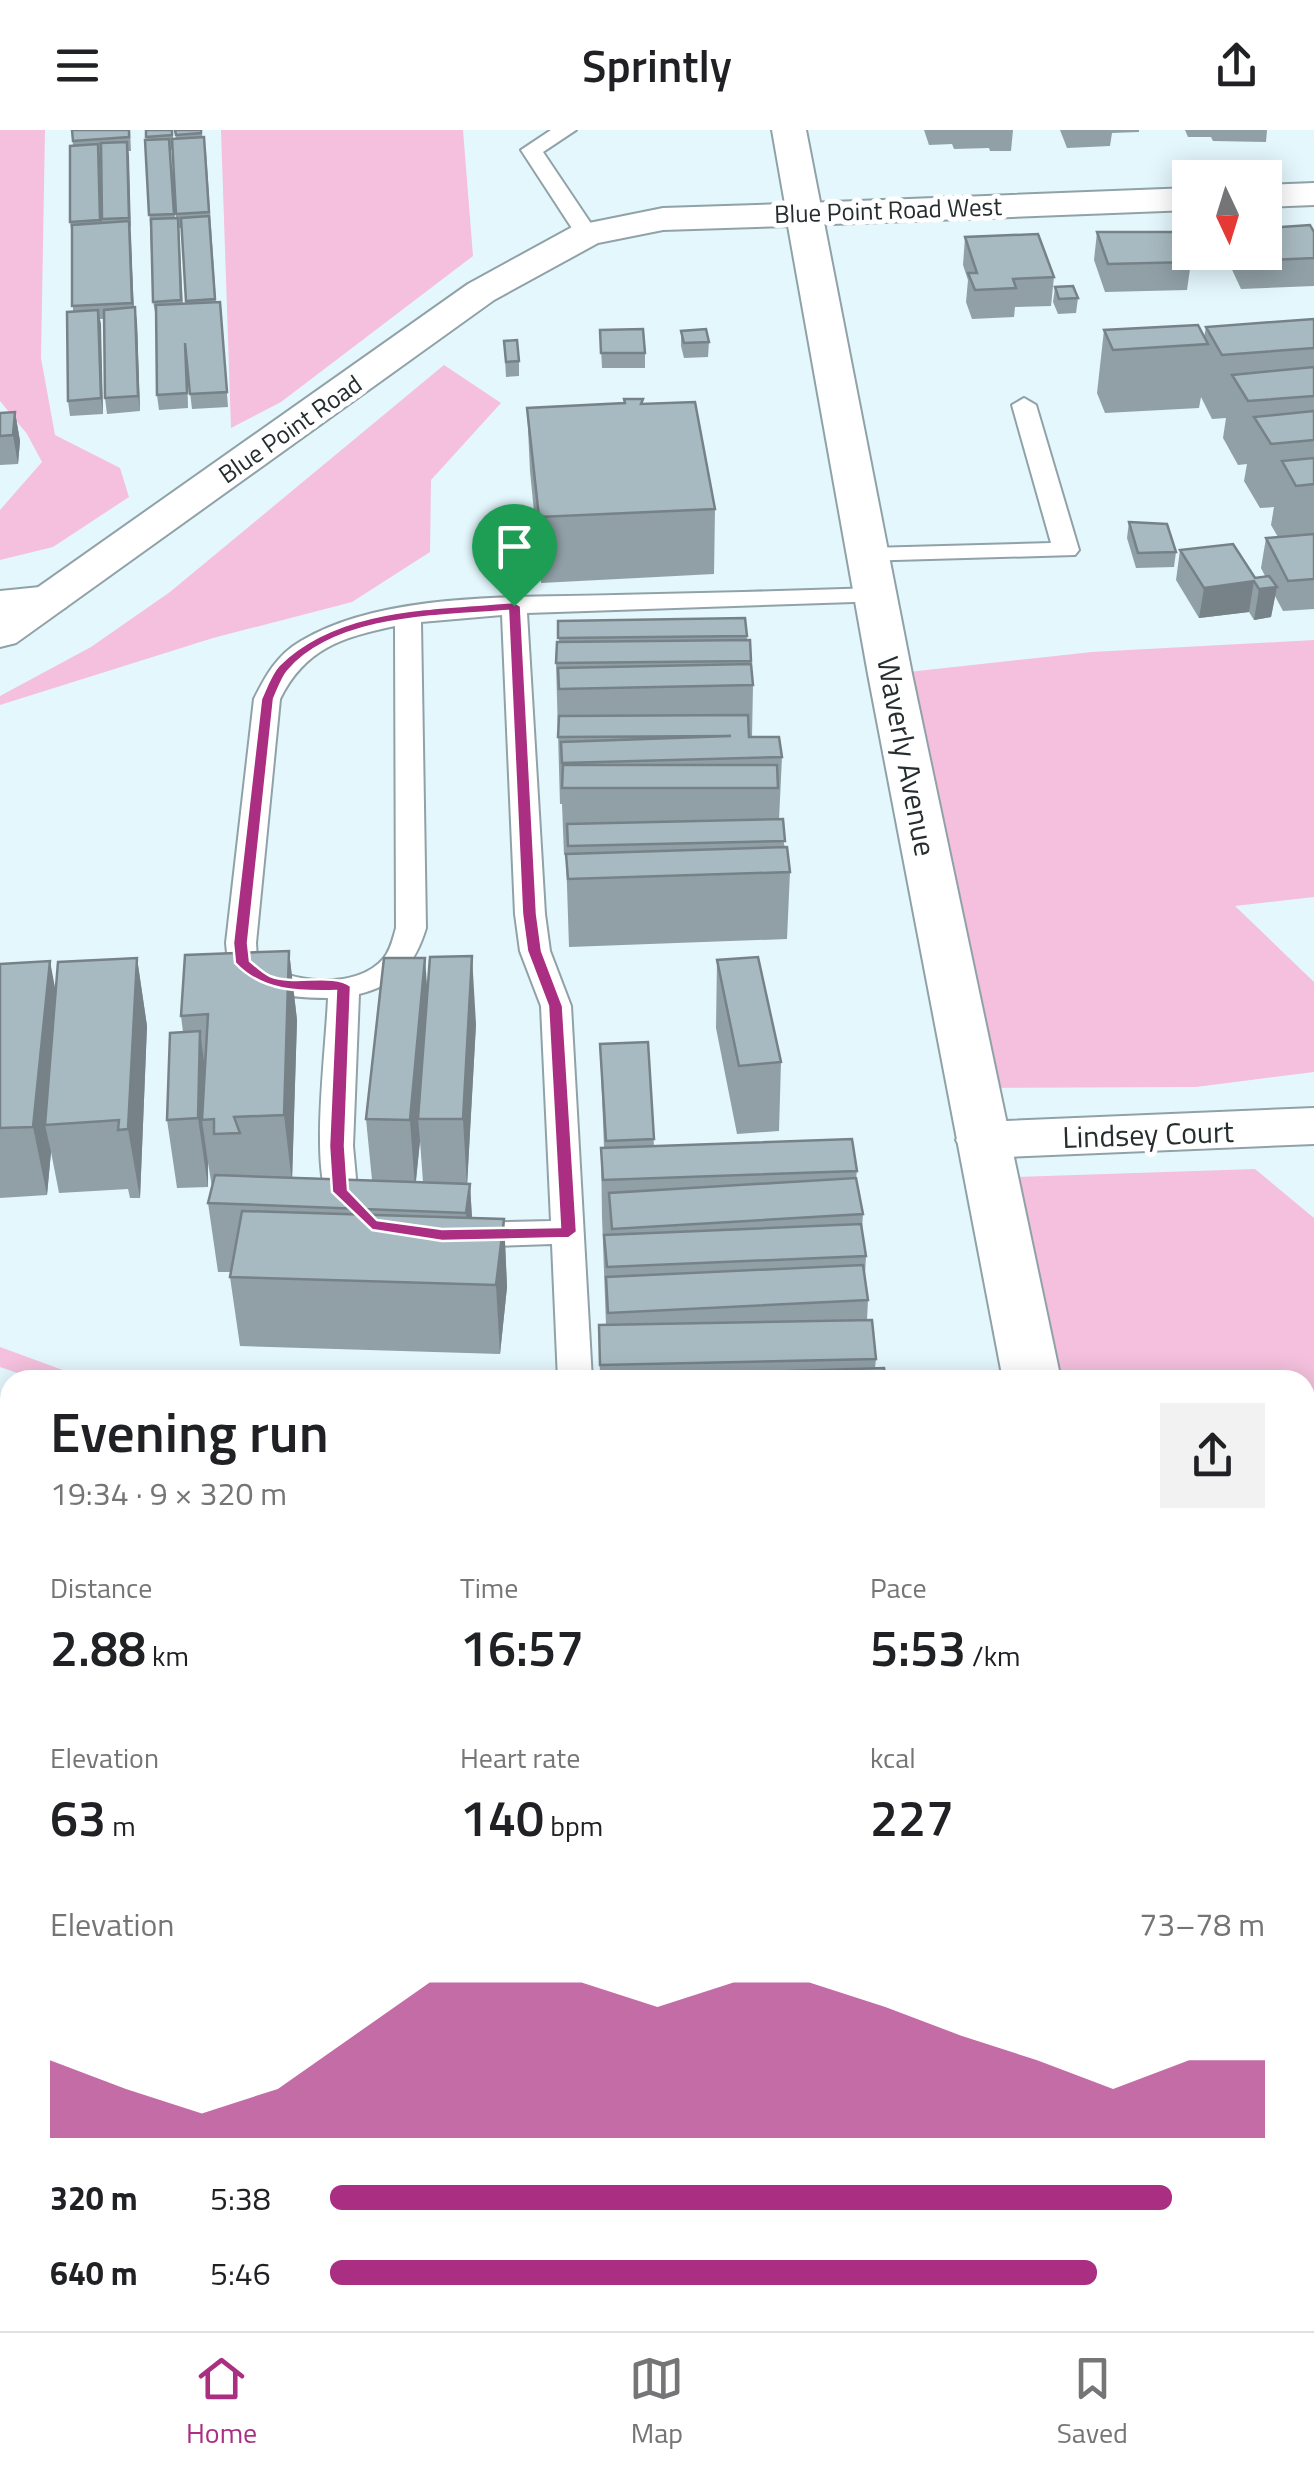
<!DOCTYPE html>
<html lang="en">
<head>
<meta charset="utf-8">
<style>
  :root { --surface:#fff; --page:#f2f2f2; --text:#202124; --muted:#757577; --line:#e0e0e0; --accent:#aa2e81 }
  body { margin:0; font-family:"Titillium Web",sans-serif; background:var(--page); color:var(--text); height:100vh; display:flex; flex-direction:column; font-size:38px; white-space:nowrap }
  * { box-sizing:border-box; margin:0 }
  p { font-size:32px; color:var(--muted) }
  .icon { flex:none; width:55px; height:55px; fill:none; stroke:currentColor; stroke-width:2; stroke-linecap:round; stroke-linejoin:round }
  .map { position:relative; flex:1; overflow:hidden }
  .sheet { position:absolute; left:0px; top:1240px; width:1315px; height:962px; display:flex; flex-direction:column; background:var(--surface); border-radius:30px 30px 0 0; box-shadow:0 5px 25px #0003 }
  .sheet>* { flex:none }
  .needle { width:65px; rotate:176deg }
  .fabs { position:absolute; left:1172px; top:30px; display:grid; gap:20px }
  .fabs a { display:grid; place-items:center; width:110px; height:110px; border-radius:0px; background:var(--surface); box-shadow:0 5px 25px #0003; font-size:50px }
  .pin { position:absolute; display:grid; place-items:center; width:85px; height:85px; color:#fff; margin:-102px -42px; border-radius:50% 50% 50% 0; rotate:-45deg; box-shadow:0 0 10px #0007 }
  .pin .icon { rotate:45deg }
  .round { display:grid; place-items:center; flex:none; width:105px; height:105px; border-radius:0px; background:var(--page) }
  .headline { display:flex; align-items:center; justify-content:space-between; height:170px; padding:0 50px }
  h1 { font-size:55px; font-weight:600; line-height:75px }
  .figures { display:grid; grid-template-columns:repeat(3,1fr); gap:15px; height:170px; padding:10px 50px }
  .figures div { display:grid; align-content:center }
  .figures b { font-size:50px; font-weight:600 }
  .figures small { font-size:28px; font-weight:400 }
  .figures p { font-size:28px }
  .chart { height:280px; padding:20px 50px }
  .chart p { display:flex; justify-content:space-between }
  .chart svg { width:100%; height:180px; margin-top:10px; fill:var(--accent); opacity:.7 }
  ul { padding:0 50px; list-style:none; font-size:32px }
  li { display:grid; grid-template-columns:160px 120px 1fr; align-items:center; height:75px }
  li i { height:25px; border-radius:12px; background:var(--accent) }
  header { display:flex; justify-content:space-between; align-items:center; height:130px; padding:0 50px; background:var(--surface); font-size:45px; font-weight:600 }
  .tabs { display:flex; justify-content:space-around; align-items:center; height:140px; border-top:2px solid var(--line); background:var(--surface); font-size:28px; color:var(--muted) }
  .tabs a { display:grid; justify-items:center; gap:5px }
  .tabs .selected { color:var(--accent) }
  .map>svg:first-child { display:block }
  .green { fill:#f4c0dd }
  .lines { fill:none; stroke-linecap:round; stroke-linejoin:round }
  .lane-casing { stroke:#90a2a8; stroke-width:4 }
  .street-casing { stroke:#90a2a8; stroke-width:4 }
  .secondary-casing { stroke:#90a2a8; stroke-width:4 }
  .lane { fill:#fff; fill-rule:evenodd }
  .street { fill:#fff; fill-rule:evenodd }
  .secondary { fill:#fff; fill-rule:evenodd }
  .wall { fill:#90a0a6; fill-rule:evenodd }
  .shaded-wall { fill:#768287 }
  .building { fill:#a8bac1; stroke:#768287; stroke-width:2.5 }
  .route { fill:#aa2e81; stroke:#fff; stroke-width:2.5; fill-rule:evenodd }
  .labels { text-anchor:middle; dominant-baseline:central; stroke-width:10; stroke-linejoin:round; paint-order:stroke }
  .far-street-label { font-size:25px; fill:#252d2f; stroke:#fff }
  .street-label { font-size:30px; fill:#252d2f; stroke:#fff }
</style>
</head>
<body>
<header><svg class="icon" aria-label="menu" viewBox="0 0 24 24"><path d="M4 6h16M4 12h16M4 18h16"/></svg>Sprintly<svg class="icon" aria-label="share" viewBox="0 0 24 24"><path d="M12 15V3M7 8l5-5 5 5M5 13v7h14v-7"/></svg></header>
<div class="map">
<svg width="1314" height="2201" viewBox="0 0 1314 2201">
  <rect width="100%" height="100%" fill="#e4f7fd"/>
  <!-- green -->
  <path class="green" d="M0 0H45L41 228 55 305 120 338 129 367 53 417 0 430V380L42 332 27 304 0 271Z
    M221 0H463L473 126 281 272 231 298Z
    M444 235 501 273 431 350 430 422 352 472 213 508 0 575V566L91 517 170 462Z
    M1314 510V767L1235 776 1314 852V942L1196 957 973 958 890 544 1092 522Z
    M1255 1039 1314 1088V1608L1305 1609V1250H1032L990 1048Z
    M0 1217 90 1250H38L0 1237Z
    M0 1856 10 1858V2022H0Z"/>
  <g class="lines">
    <!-- lane casing -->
    <g class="lane-casing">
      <path id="lane" d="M551 0H576L543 22 598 104 595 109H579L521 20Z
        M1024 268 1036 275 1079 420 1075 425 860 431 856 426 860 421 869 418 1051 413 1012 275Z
        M876 458 889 466 885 471 527 483 545 784 550 821 571 876 592 1250H558L552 1114 463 1117 451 1113 447 1105 451 1097 463 1093 551 1091 541 876 520 821 515 784 502 485 421 492 426 798C415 835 396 855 359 864L353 1016 357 1059 376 1082 371 1090C352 1096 330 1081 325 1061 313 1017 326 917 328 868 293 868 250 865 228 833L226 813 254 569C266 545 277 525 301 511 385 461 521 468 616 465 703 463 789 461 876 458ZM395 496 396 798C393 808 391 819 384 828 357 861 287 854 257 829L256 813 280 569C305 518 343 507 395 496Z
        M0 1361 10 1364V1392L0 1389Z
        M0 1717 10 1719V1753L0 1751Z"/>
    </g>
    <!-- street casing -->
    <g class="street-casing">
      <path id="street" d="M1314 53V75L1265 77V55Z
        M1190 58V80L806 95 793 92 788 84 793 76 806 73Z
        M50 456 65 460 72 469 65 478 0 487V461Z
        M1314 978V1014L983 1028 964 1023 956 1010 964 997 983 992Z"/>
    </g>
    <!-- secondary casing -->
    <g class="secondary-casing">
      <path id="secondary" d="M772 0H806L912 544 1061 1250H1003L868 544 788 96 663 100 598 113 494 170 16 513 0 517V484L468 154 574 96 663 78 785 74Z
        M1178 2192H1253L1255 2201H1179Z"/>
    </g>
    <!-- lane -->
    <use href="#lane" class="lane"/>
    <!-- street -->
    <use href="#street" class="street"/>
    <!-- secondary -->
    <use href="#secondary" class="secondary"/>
  </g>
  <!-- wall -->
  <path class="wall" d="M72 0H130L131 21H128L130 102 134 178 137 192 140 281 107 284 105 268 104 189H100L103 284 70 286 68 271 73 181 72 106 70 92 73 16ZM100 23H101L102 93 100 28Z
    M146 0H173V9H176L175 0H201L206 21 216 172H220L228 277 192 279 187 237 188 278 159 280 157 265 156 187 153 172ZM170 20H173L176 88H175ZM179 98H181L186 174H183Z
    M924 0H1013L1011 21H990L989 18 954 19 952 14 929 15Z
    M1060 0H1139V2L1112 3 1110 16 1067 18Z
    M1185 0H1267L1266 12 1213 11 1211 7H1188Z
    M1097 102 1191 132 1187 160 1105 162 1094 130Z
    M1314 102V156L1241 159 1227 129 1228 122H1265Z
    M965 107 1054 147 1051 176 1015 177 1014 187 972 189 966 172 968 150 963 135Z
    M1055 157 1078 168 1076 183 1058 184 1053 172Z
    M1314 189V479L1283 481 1275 466 1271 487 1254 490 1249 482 1199 488 1176 450 1180 420 1255 448 1265 446 1261 438 1266 408 1278 407 1271 395 1274 377 1260 378 1244 351 1247 334 1238 335 1223 308 1226 288 1212 289 1201 267 1199 278 1105 283 1097 263 1104 200 1204 207 1206 197Z
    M600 200 645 223V238H602Z
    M681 201 709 212 708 227 684 228 681 216Z
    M504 211 519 231V246L506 247Z
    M643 269V274L715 379 714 444 541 453 530 341 527 278 624 273Z
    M15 282 20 311 18 334 0 335V283Z
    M1129 392 1176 422 1174 437 1136 438 1127 408Z
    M745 488 747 510H750L753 555 752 607 782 627 779 690 790 742 787 809 569 817 566 725H564L562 674H560L556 533 559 512 558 491Z
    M289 821 297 890 292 1047 372 1050 366 989 428 861 476 894 467 1054H470L472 1088 504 1089 507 1157 500 1224 240 1216 230 1147 231 1142H218L208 1073 212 1057 208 1033V1057L177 1058 167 990 183 902 181 886ZM420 1011 423 1052H416Z
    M137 828 147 896 140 1068H130L128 1059 59 1063 51 1022 47 1065 0 1068V834L56 863Z
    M717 830 781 932 779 1001 737 1004 716 898Z
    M648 912 654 1017 857 1041 856 1048 863 1084 862 1099 866 1126 865 1146 868 1170 867 1190 876 1229 875 1238 886 1250H600L599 1195H606L602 1087 601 1018H604L600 914Z
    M0 1508 8 1535 10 1529V1697L0 1695Z"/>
  <!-- shaded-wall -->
  <path class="shaded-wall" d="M127 12 129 26 131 102 129 88Z
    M98 14 100 28 102 104 100 90Z
    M129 91 131 105 134 187 132 173Z
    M135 177 137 192 140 281 138 266Z
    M98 180 101 194 103 284 101 268Z
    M15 282 20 311 18 334 13 305Z
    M1254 451 1249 482 1199 488 1204 458Z
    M1277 457 1271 487 1254 490 1259 459Z
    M289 821 297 890 292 1053 284 985Z
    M472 826 476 894 467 1057 463 989Z
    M137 828 147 896 140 1068 128 999Z
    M425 828 430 896 418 989 420 1011 415 1058 410 990Z
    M50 831 63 900 45 995 51 1022 47 1065 33 997Z
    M200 901 209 969 202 990 208 1033V1057L198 988Z
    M470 1054 474 1123 470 1151 466 1083Z
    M504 1089 507 1157 500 1224 496 1155Z
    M1 1508 9 1539 0 1562V1510Z"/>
  <!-- building -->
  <path class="building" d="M72 0H129V7L73 11Z
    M146 0H172V5L146 7Z
    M175 0H201V3L176 5Z
    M204 7 209 82 176 84 172 9Z
    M169 9 174 84 149 85 145 10Z
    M127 12 129 88 102 89 101 13Z
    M98 14 100 90 70 92V16Z
    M209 86 215 169 186 171 181 88Z
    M178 88 181 170 153 172 151 89Z
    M129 91 132 173 72 176V95Z
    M1310 95 1314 102V128L1246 131 1242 122H1265V98Z
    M1097 102H1179L1191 132 1108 134Z
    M1038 104 1054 147 1013 149 1016 158 975 160 968 143H977L965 107Z
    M1073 156 1078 168 1059 169 1055 157Z
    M220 172 227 262 190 264 185 213 187 263 157 265 156 175Z
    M135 177 138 266 105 268 104 180Z
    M98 180 101 268 68 271 67 182Z
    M1314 189V218L1222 225 1206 197Z
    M1198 195 1208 214 1113 220 1104 200Z
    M643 199 645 223H601L600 200Z
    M706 199 709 212 684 213 681 201Z
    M517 210 519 231 506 232 504 211Z
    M1314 237V266L1248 271 1232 245Z
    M624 269H643L641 274 695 272 715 379 539 387 527 278 625 273Z
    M1314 281V310L1271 314 1254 287Z
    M15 282 13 305 0 306V283Z
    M1314 328V354L1296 356 1282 331Z
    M1129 392 1167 394 1176 422 1138 423Z
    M1314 404V449L1288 451 1266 408Z
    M1233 414 1255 448 1269 446 1277 457 1259 459 1254 451 1204 458 1180 420Z
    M745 488 747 506 558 508V491Z
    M750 510 751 531 556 533 557 512Z
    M751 534 753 555 559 559 558 538Z
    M748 585 749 607H779L782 627 562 633 561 612 731 606 558 607 559 586Z
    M563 635H777L778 658H562Z
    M783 689 785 711 568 716 567 694Z
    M787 717 790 742 568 749 566 724Z
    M289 821 284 985 234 987 240 1003 214 1004V989L202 990 208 884 181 886 185 825Z
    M472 826 463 989H418L430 827Z
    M758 827 781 932 739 936 717 830Z
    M137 828 128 999 118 1000 119 990 45 995 58 832Z
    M384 828H425L410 990 366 989Z
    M50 831 33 997 0 998V834Z
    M200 901 198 988 167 990 170 903Z
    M648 912 654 1009 606 1011 600 914Z
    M852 1009 857 1041 603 1050 601 1018Z
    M215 1045 470 1054 466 1083 208 1073Z
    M856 1048 863 1084 612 1099 609 1063Z
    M242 1081 504 1089 496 1155 230 1147Z
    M861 1094 866 1126 607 1137 604 1105Z
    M863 1135 868 1170 608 1183 606 1147Z
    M872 1190 876 1229 600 1235 599 1195Z
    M884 1238 886 1250H616V1247Z
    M10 1529V1656L0 1654V1551Z"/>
  <!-- route -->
  <path class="route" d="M514 472 521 476 537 784 542 821 563 876 577 1102 569 1108 442 1111 372 1100 332 1062 329 1016 336 861C299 862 262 862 235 833L233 813 261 569C266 558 271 543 279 535 339 476 436 479 514 472ZM508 481 522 784 527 821 548 876 560 1097 442 1099 377 1090 348 1060 345 1016 351 856C332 842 295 856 270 846 263 843 256 836 250 831L248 813 274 569C278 560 282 548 288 541 336 485 441 486 508 481Z"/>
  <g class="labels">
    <!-- far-street labels -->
    <g class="far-street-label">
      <text transform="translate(888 80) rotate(-2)">Blue Point Road West</text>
      <text transform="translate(290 299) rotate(-35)">Blue Point Road</text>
    </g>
    <!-- street labels -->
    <g class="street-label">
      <text transform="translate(907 626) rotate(79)">Waverly Avenue</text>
      <text transform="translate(1148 1004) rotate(-2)">Lindsey Court</text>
    </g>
  </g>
</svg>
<div class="fabs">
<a><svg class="needle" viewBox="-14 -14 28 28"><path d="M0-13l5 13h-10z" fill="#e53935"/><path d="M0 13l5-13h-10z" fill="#757577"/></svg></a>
</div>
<div class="pin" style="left:514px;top:476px;background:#1e9e55"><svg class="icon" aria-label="arrive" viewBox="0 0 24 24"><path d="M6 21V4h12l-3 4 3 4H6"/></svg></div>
<section class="sheet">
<div class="headline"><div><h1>Evening run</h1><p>19:34 · 9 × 320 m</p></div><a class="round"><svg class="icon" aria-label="share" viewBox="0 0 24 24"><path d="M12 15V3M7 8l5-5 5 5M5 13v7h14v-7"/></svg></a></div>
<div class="figures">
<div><p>Distance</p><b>2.88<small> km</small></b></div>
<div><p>Time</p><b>16:57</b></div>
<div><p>Pace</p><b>5:53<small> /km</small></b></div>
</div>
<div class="figures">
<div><p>Elevation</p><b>63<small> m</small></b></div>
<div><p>Heart rate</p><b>140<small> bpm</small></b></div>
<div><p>kcal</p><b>227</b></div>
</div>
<div class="chart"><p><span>Elevation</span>73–78 m</p>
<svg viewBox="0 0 160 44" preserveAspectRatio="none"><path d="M0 44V25L10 32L20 38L30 32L40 19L50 6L60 6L70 6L80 12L90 6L100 6L110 12L120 19L130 25L140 32L150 25L160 25V44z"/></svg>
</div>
<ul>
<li><b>320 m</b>5:38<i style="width:90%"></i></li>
<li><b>640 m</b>5:46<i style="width:82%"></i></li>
</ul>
</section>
</div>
<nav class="tabs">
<a class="selected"><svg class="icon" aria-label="home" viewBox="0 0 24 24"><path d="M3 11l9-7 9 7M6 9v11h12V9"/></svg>Home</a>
<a><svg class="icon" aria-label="map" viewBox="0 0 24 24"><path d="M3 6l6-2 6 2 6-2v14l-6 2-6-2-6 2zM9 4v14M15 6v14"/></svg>Map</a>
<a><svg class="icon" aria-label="saved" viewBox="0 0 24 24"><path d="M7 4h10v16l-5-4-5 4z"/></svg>Saved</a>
</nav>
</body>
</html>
